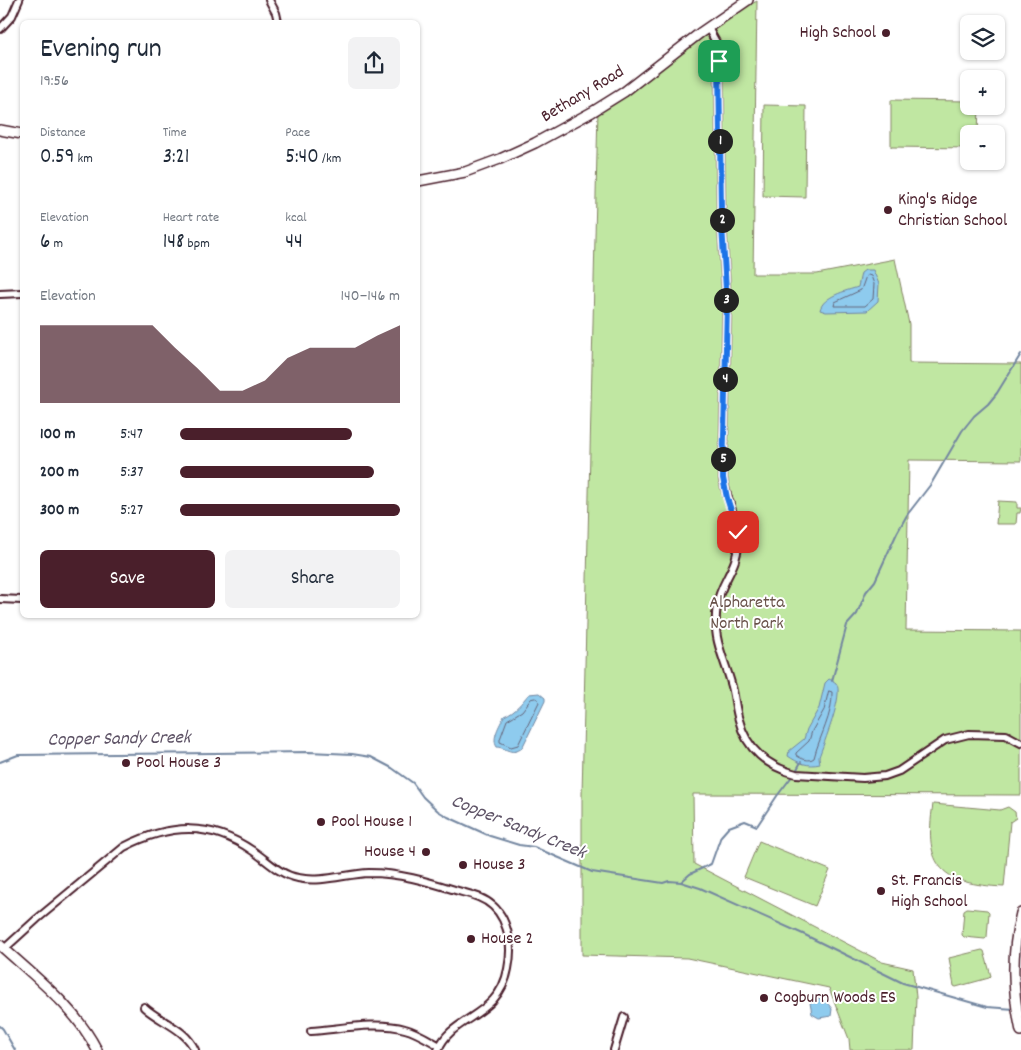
<!DOCTYPE html>
<html lang="en">
<head>
<meta charset="utf-8">
<style>
  :root { --surface:#fff; --page:#f2f2f3; --text:#1f2937; --muted:#747a83; --accent:#4a1f2b }
  body { margin:0; font-family:Dekko,sans-serif; background:var(--page); color:var(--text); height:100vh; display:flex; flex-direction:column; font-size:19px; white-space:nowrap }
  * { box-sizing:border-box; margin:0 }
  p { font-size:16px; color:var(--muted) }
  .icon { flex:none; width:28px; height:28px; fill:none; stroke:currentColor; stroke-width:2; stroke-linecap:round; stroke-linejoin:round }
  .map { position:relative; flex:1; overflow:hidden }
  .drawer { position:absolute; left:20px; top:20px; width:400px; height:598px; display:flex; flex-direction:column; background:var(--surface); border-radius:8px; box-shadow:0 1px 4px #0004 }
  .drawer>* { flex:none }
  .fabs { position:absolute; left:960px; top:15px; display:grid; gap:10px }
  .fabs a { display:grid; place-items:center; width:45px; height:45px; border-radius:8px; background:var(--surface); box-shadow:0 1px 4px #0004; font-size:25px }
  .pin { position:absolute; display:grid; place-items:center; width:42px; height:42px; color:#fff; margin:-21px; border-radius:10px; box-shadow:0 2px 8px #0006 }
  .km { position:absolute; width:25px; height:25px; margin:-12px; border-radius:50%; background:#222; color:#fff; font-size:14px; line-height:25px; text-align:center }
  .round { display:grid; place-items:center; flex:none; width:52px; height:52px; border-radius:8px; background:var(--page) }
  .head { display:flex; align-items:center; justify-content:space-between; height:85px; padding:0 20px }
  h1 { font-size:28px; font-weight:600; line-height:38px }
  .metrics { display:grid; grid-template-columns:repeat(3,1fr); gap:8px; height:85px; padding:5px 20px }
  .metrics div { display:grid; align-content:center }
  .metrics b { font-size:21px; font-weight:600 }
  .metrics small { font-size:14px; font-weight:400 }
  .metrics p { font-size:14px }
  .chart { height:140px; padding:10px 20px }
  .chart p { display:flex; justify-content:space-between }
  .chart svg { width:100%; height:90px; margin-top:5px; fill:var(--accent); opacity:.7 }
  .primary-button { display:flex; gap:10px; margin-top:auto; padding:10px 20px }
  .primary-button a { flex:1; height:58px; border-radius:8px; background:var(--accent); color:#fff; font-size:20px; font-weight:600; line-height:58px; text-align:center }
  .primary-button a+a { background:var(--page); color:var(--text) }
  ul { padding:0 20px; list-style:none; font-size:16px }
  li { display:grid; grid-template-columns:80px 60px 1fr; align-items:center; height:38px }
  li i { height:12px; border-radius:6px; background:var(--accent) }
  .map>svg:first-child { display:block }
  .green { fill:#c0e7a2; stroke:#858366 }
  .water { fill:#8ecbee; stroke:#7386a0 }
  .lines { fill:none; stroke-linecap:round; stroke-linejoin:round }
  .shore { stroke:#656479; stroke-width:1 }
  .stream { stroke:#7386a0; stroke-width:2 }
  .street-casing { stroke:#4a1f2b; stroke-width:10 }
  .secondary-casing { stroke:#4a1f2b; stroke-width:12 }
  .street { stroke:#fff; stroke-width:6 }
  .secondary { stroke:#fff; stroke-width:9 }
  .route-casing { stroke:#fff; stroke-width:10 }
  .route { stroke:#1a73e8; stroke-width:6 }
  .poi-dot { fill:#4a1f2b; stroke:#fff; stroke-width:2 }
  .labels { text-anchor:middle; dominant-baseline:central; stroke-width:4; stroke-linejoin:round; paint-order:stroke }
  .poi-label { font-size:18px; fill:#4a1f2b; stroke:#fff; text-anchor:start }
  .street-label { font-size:18px; fill:#4a1f2b; stroke:#fff }
  .park-label { font-size:18px; fill:#685149; stroke:#fff }
  .water-label { font-size:19px; font-style:italic; fill:#5e5366; stroke:#fff }
</style>
</head>
<body>
<div class="map">
<svg width="1021" height="1050" viewBox="0 0 1021 1050">
  <rect width="100%" height="100%" fill="#fff"/>
  <filter id="ink" filterUnits="userSpaceOnUse"><feTurbulence type="fractalNoise" baseFrequency=".02" numOctaves="2"/><feDisplacementMap in="SourceGraphic" scale="10" xChannelSelector="R" yChannelSelector="G"/><feConvolveMatrix kernelMatrix="1 2 1 2 8 2 1 2 1" color-interpolation-filters="sRGB"/></filter>
  <g filter="url(#ink)">
    <!-- green -->
    <path class="green" d="M757 1 753 274H817L895 259 909 324V363L1021 364V461L909 460 906 630 1021 631V795L693 794 694 864 882 962 913 969 916 997 914 1050H850L849 1039 829 988 687 958 582 955V795L598 109 702 32Z
      M891 100 969 101V106H979L978 134H969V148L891 147Z
      M764 105 806 106 805 197 763 196Z
      M998 501 1017 502V508H1021L1020 513H1017L1016 524H996Z
      M933 804 1000 810 1008 807 1015 812 1016 818 1010 822 1004 887C942 884 923 868 933 804Z
      M759 841 830 870 815 906 744 877Z
      M967 908 987 910 989 912 987 937 985 939 964 937 962 935 964 910Z
      M982 950 984 951 991 976 989 978 956 987 954 986 949 958Z"/>
    <!-- water -->
    <path class="water" d="M865 270H873L879 284 878 301 867 311 826 312 820 310C823 296 846 291 858 287L861 273Z
      M829 679C831 680 834 681 836 683 845 693 823 745 819 757L820 764C808 767 798 763 788 756L789 751 804 739 807 729 819 708 825 683Z
      M539 693 545 698V701L522 748C512 756 507 748 497 747 491 738 500 725 504 716 516 711 521 703 529 694Z
      M815 998C823 998 828 1003 832 1009L831 1016 819 1018 812 1014 810 1003Z"/>
    <g class="lines">
      <!-- shore -->
      <path class="shore" d="M868 275 871 276 874 284 873 299 865 306H834L835 302 861 290 866 276Z
        M829 691 832 692C833 715 819 737 814 758 809 762 801 759 796 755V753L809 741 812 731 824 710Z
        M536 698 538 699 539 702 518 745 511 747 500 742V739L507 720 522 711 531 699Z"/>
      <!-- stream -->
      <path class="stream" d="M832 681 847 625 857 614 866 592 875 581 897 533 907 515 931 484 962 431 974 416 988 404 997 393 1021 354
        M0 762 18 755 309 752 352 754 371 757 392 768 413 783 423 797 438 811 448 817 490 836 519 845 534 847 592 872 663 883 669 881 681 882 700 888 803 934 903 983 987 1007 1014 1009
        M796 771 801 762
        M681 882 690 874 711 864 721 836 729 827 745 821 757 826 777 796 793 775
        M0 1026 3 1029 15 1050"/>
      <!-- street casing -->
      <g class="street-casing">
        <path id="street" d="M269 0 276 13 278 22
          M708 28 717 44 719 61 721 210 727 305 723 478C726 499 738 519 738 541 739 567 720 582 717 605 712 639 722 652 731 683 735 695 735 708 739 720 746 749 768 767 796 774L863 778 885 776 899 771 945 740 969 734 1006 735 1021 743
          M0 29 12 16 19 0
          M0 294 22 293
          M0 599 22 600
          M4 949 37 919 124 847C169 824 210 821 253 851 268 861 280 875 298 878 321 883 346 874 369 873 399 873 426 881 455 890 468 894 482 896 493 906 502 914 507 927 509 939 511 949 510 959 508 969 499 1018 452 1015 438 1050
          M144 1007C160 1022 185 1028 195 1050
          M311 1031C340 1029 377 1021 405 1029 417 1032 429 1040 440 1046
          M614 1050 624 1017"/>
      </g>
      <!-- secondary casing -->
      <g class="secondary-casing">
        <path id="secondary" d="M0 130 22 134
          M418 181 465 172 500 159 535 143 592 112 624 92 700 33 748 0
          M1021 913C1011 955 1012 989 1021 1031
          M0 945C35 977 75 1007 97 1050"/>
      </g>
      <!-- street -->
      <use href="#street" class="street"/>
      <!-- secondary -->
      <use href="#secondary" class="secondary"/>
    </g>
  </g>
  <g class="lines" filter="url(#ink)">
    <!-- route casing -->
    <g class="route-casing">
      <path id="route" d="M719 61 721 210 727 305 723 478 727 498 738 532"/>
    </g>
    <!-- route -->
    <use href="#route" class="route"/>
  </g>
  <!-- markers -->
  <g class="poi-dot">
    <circle cx="886" cy="33" r="5"/>
    <circle cx="888" cy="210" r="5"/>
    <circle cx="126" cy="763" r="5"/>
    <circle cx="321" cy="822" r="5"/>
    <circle cx="426" cy="852" r="5"/>
    <circle cx="463" cy="865" r="5"/>
    <circle cx="881" cy="891" r="5"/>
    <circle cx="471" cy="939" r="5"/>
    <circle cx="764" cy="998" r="5"/>
  </g>
  <g class="labels">
    <!-- poi labels -->
    <g class="poi-label">
      <text x="876" y="33" text-anchor="end">High School</text>
      <text x="898" y="200">King's Ridge<tspan x="898" dy="21">Christian School</tspan></text>
      <text x="136" y="763">Pool House 3</text>
      <text x="331" y="822">Pool House 1</text>
      <text x="416" y="852" text-anchor="end">House 4</text>
      <text x="473" y="865">House 3</text>
      <text x="891" y="881">St. Francis<tspan x="891" dy="21">High School</tspan></text>
      <text x="481" y="939">House 2</text>
      <text x="774" y="998">Cogburn Woods ES</text>
    </g>
    <!-- street labels -->
    <g class="street-label">
      <text transform="translate(583 95) rotate(-31)">Bethany Road</text>
    </g>
    <!-- park labels -->
    <g class="park-label">
      <text x="747" y="603">Alpharetta<tspan x="747" dy="21">North Park</tspan></text>
    </g>
    <!-- water labels -->
    <g class="water-label">
      <text transform="translate(119 740) rotate(-1)">Copper Sandy Creek</text>
      <text transform="translate(518 828) rotate(22)">Copper Sandy Creek</text>
    </g>
  </g>
</svg>
<div class="fabs">
<a><svg class="icon" aria-label="layers" viewBox="0 0 24 24"><path d="M12 4l9 5-9 5-9-5zM3 14l9 5 9-5"/></svg></a>
<a>+</a>
<a>−</a>
</div>
<div class="pin" style="left:719px;top:61px;background:#1e9e55"><svg class="icon" aria-label="arrive" viewBox="0 0 24 24"><path d="M6 21V4h12l-3 4 3 4H6"/></svg></div>
<div class="pin" style="left:738px;top:532px;background:#d93025"><svg class="icon" aria-label="check" viewBox="0 0 24 24"><path d="M5 12l5 5 9-10"/></svg></div>
<b class="km" style="left:720px;top:141px">1</b>
<b class="km" style="left:722px;top:220px">2</b>
<b class="km" style="left:726px;top:300px">3</b>
<b class="km" style="left:725px;top:379px">4</b>
<b class="km" style="left:723px;top:459px">5</b>
<section class="drawer">
<div class="head"><div><h1>Evening run</h1><p>19:56</p></div><a class="round"><svg class="icon" aria-label="share" viewBox="0 0 24 24"><path d="M12 15V3M7 8l5-5 5 5M5 13v7h14v-7"/></svg></a></div>
<div class="metrics">
<div><p>Distance</p><b>0.59<small> km</small></b></div>
<div><p>Time</p><b>3:21</b></div>
<div><p>Pace</p><b>5:40<small> /km</small></b></div>
</div>
<div class="metrics">
<div><p>Elevation</p><b>6<small> m</small></b></div>
<div><p>Heart rate</p><b>148<small> bpm</small></b></div>
<div><p>kcal</p><b>44</b></div>
</div>
<div class="chart"><p><span>Elevation</span>140–146 m</p>
<svg viewBox="0 0 160 44" preserveAspectRatio="none"><path d="M0 44V6L10 6L20 6L30 6L40 6L50 6L60 17L70 27L80 38L90 38L100 33L110 22L120 17L130 17L140 17L150 11L160 6V44z"/></svg>
</div>
<ul>
<li><b>100 m</b>5:47<i style="width:78%"></i></li>
<li><b>200 m</b>5:37<i style="width:88%"></i></li>
<li><b>300 m</b>5:27<i style="width:100%"></i></li>
</ul>
<div class="primary-button"><a>Save</a><a>Share</a></div>
</section>
</div>
</body>
</html>
